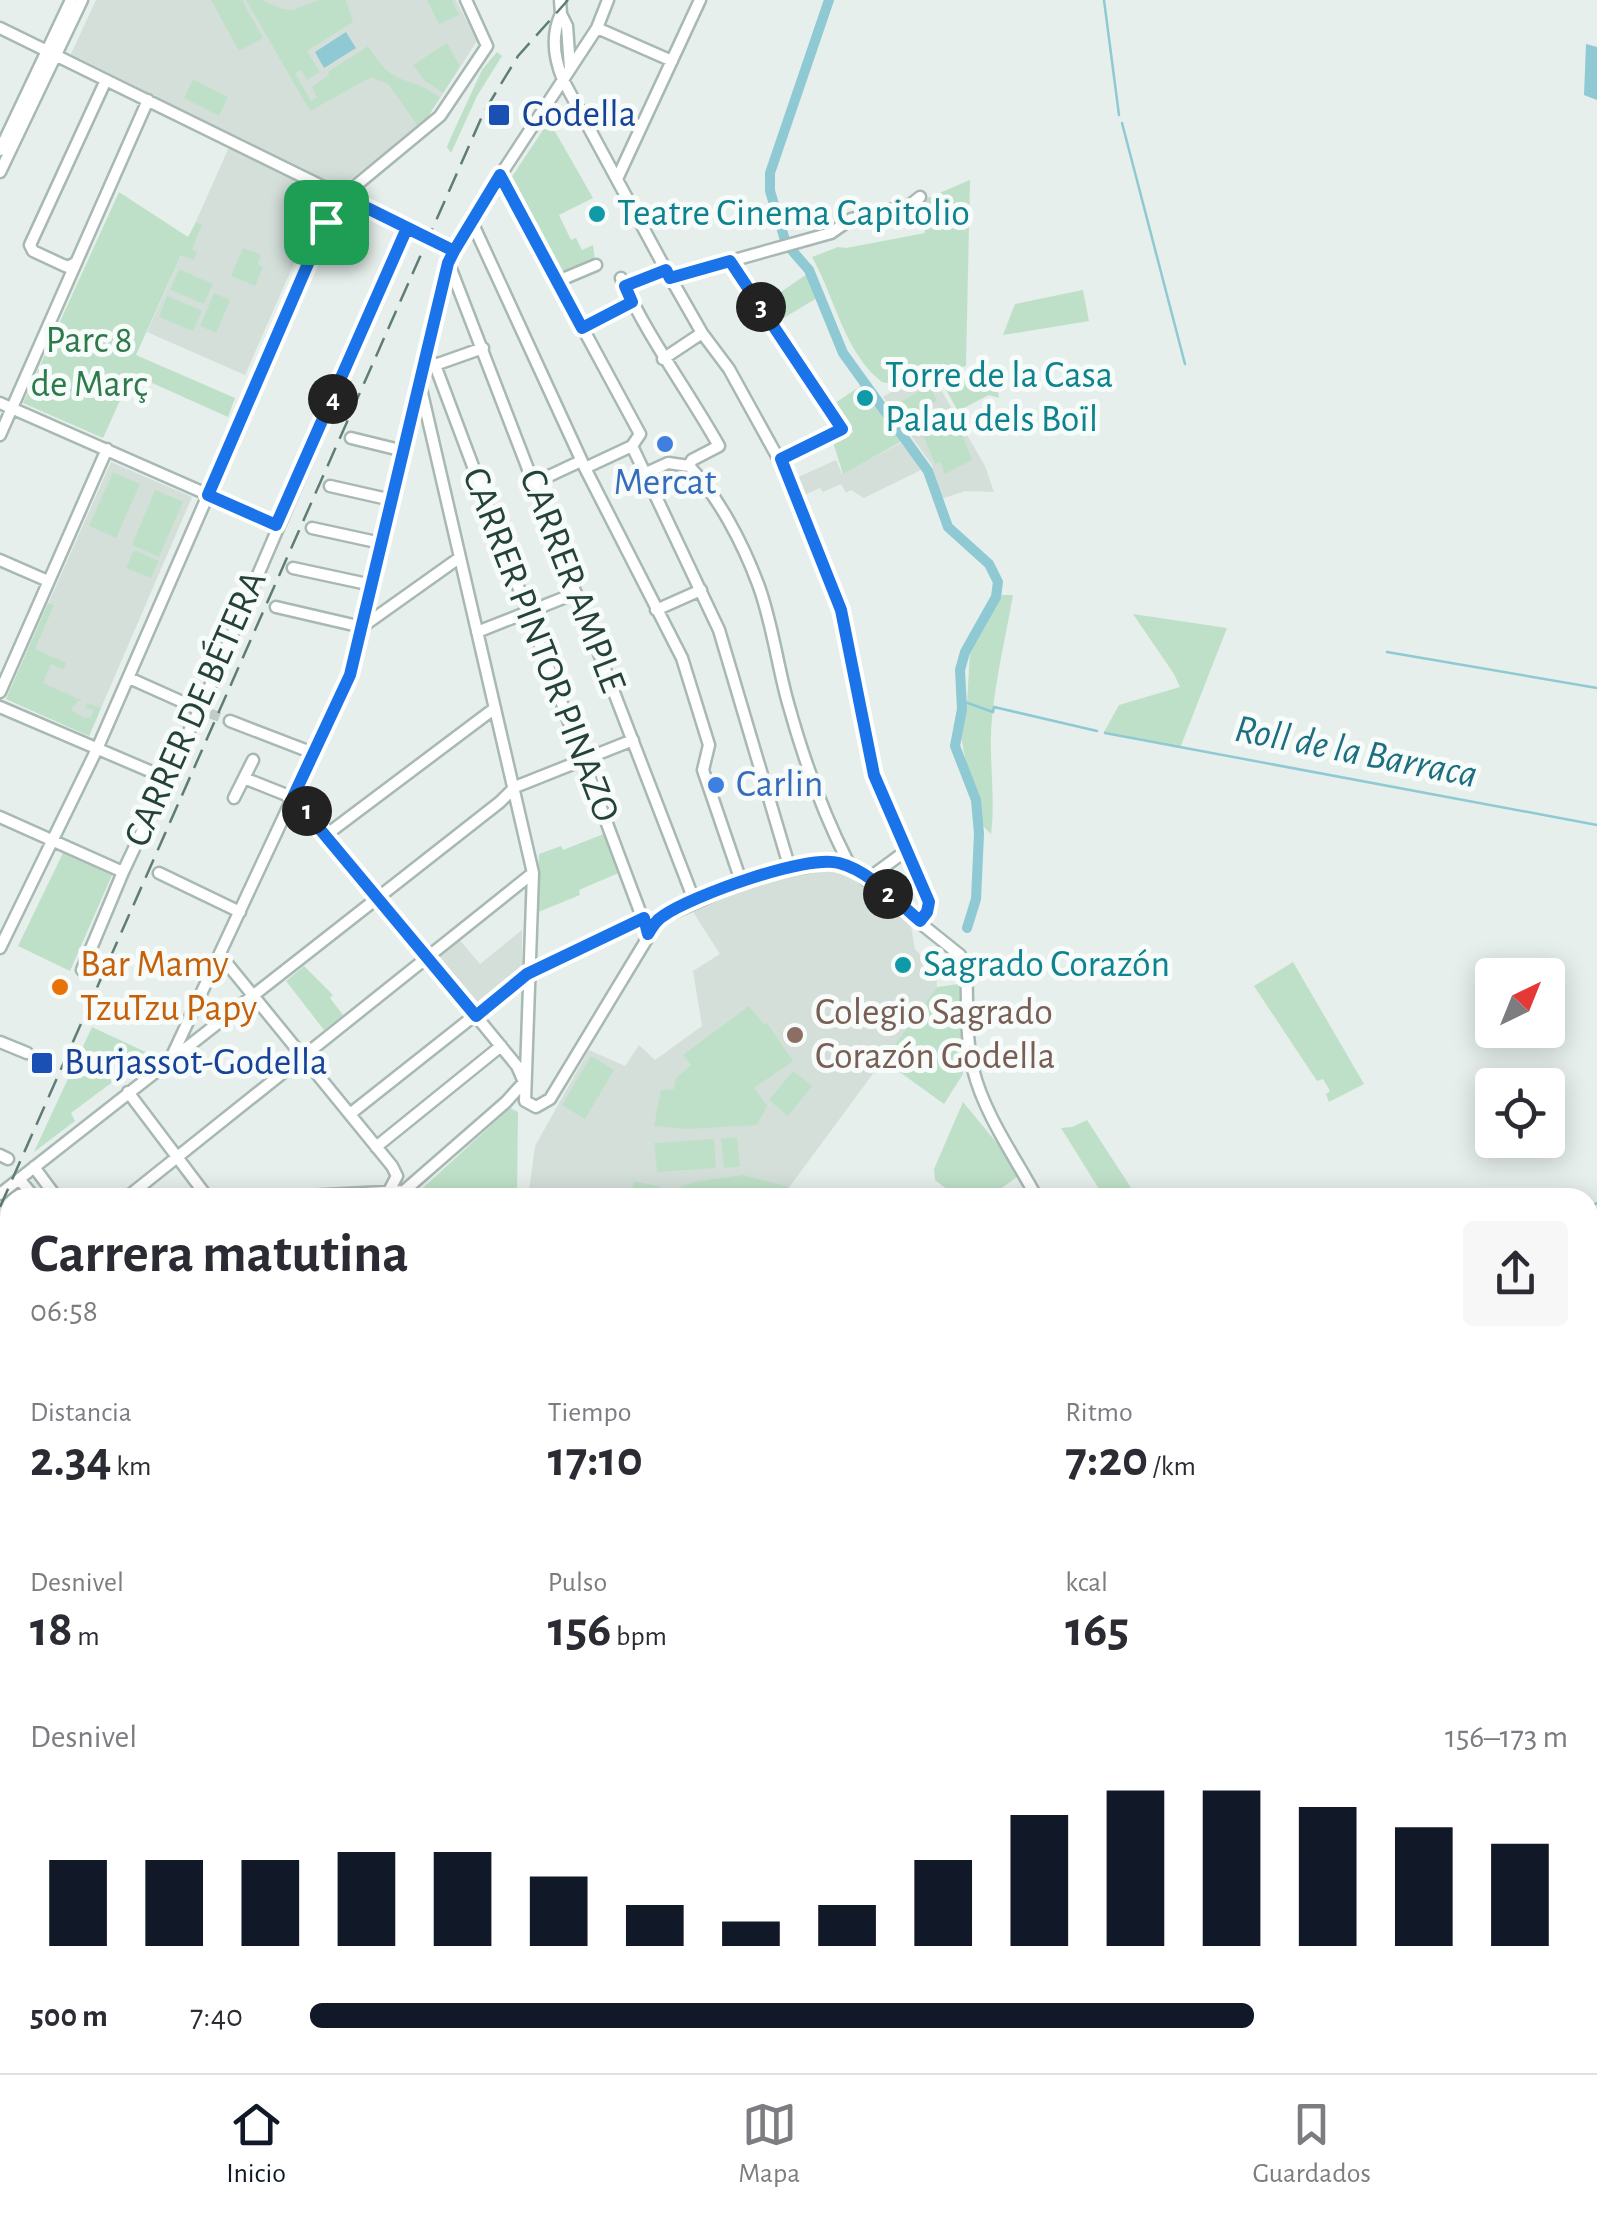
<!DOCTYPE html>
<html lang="es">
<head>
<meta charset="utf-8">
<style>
  :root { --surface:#fff; --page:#f7f7f7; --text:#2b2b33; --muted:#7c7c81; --line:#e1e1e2; --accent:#111827 }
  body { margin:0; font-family:"Alegreya Sans",sans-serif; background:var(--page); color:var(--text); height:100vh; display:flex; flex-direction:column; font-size:38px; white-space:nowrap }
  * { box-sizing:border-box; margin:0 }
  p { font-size:32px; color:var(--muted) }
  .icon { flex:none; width:55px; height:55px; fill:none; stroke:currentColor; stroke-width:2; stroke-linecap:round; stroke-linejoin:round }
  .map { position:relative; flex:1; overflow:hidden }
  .panel { position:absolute; left:0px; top:1188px; width:1598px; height:888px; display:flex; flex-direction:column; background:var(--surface); border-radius:30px 30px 0 0; box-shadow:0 5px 25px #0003 }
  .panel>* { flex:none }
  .needle { width:65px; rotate:43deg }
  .fabs { position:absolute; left:1475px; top:958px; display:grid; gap:20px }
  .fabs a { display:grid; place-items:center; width:90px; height:90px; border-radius:10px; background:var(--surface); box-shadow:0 5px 25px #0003; font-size:50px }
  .pin { position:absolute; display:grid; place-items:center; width:85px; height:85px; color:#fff; margin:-42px; border-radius:20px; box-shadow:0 5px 15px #0006 }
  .km { position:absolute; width:50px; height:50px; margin:-25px; border-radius:50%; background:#222; color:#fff; font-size:28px; line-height:50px; text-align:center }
  .round { display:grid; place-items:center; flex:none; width:105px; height:105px; border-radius:10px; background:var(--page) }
  .overview { display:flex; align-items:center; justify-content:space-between; height:170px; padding:0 30px }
  h1 { font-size:55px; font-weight:700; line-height:75px }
  .figures { display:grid; grid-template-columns:repeat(3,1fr); gap:15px; height:170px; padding:10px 30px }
  .figures div { display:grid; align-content:center }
  .figures b { font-size:50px; font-weight:700 }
  .figures small { font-size:28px; font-weight:400 }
  .figures p { font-size:28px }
  .chart { height:280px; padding:20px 30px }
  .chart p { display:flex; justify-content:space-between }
  .chart svg { width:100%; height:180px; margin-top:10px; stroke:var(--accent); stroke-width:6 }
  ul { padding:0 30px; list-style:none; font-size:32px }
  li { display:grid; grid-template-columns:160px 120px 1fr; align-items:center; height:75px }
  li i { height:25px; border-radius:12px; background:var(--accent) }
  .tab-bar { display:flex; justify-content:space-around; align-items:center; height:140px; border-top:2px solid var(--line); background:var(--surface); font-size:28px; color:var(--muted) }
  .tab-bar a { display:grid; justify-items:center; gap:5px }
  .tab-bar .active { color:var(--accent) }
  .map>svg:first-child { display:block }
  .built { fill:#d4dfda }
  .green { fill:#bfe0c8 }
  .water { fill:#8ec9d4 }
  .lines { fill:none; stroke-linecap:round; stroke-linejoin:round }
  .stream { stroke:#8ec9d4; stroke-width:2.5 }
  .canal { stroke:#8ec9d4; stroke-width:10 }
  .minor-tunnel { stroke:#bfccc8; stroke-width:10; stroke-dasharray:10 5; stroke-linecap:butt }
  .minor-casing { stroke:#a8b8b2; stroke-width:15 }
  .minor { stroke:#fff; stroke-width:10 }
  .rail { stroke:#5f7d75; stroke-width:2.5; stroke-dasharray:20 10; stroke-linecap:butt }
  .route-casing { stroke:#fff; stroke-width:20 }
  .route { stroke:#1a73e8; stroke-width:12 }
  .transit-dot { fill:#1a4fb4; stroke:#f7fbf9; stroke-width:4 }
  .culture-dot { fill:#0f9aa8; stroke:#f7fbf9; stroke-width:4 }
  .shop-dot { fill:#3f7fe0; stroke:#f7fbf9; stroke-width:4 }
  .food-dot { fill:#e8710a; stroke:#f7fbf9; stroke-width:4 }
  .education-dot { fill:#8d6e63; stroke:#f7fbf9; stroke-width:4 }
  .labels { text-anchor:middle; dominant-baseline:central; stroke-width:10; stroke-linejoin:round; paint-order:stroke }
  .transit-label { font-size:38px; fill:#164399; stroke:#f7fbf9; text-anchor:start }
  .culture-label { font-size:38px; fill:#0d838f; stroke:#f7fbf9; text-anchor:start }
  .park-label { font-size:38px; fill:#2d7a4b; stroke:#f7fbf9 }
  .shop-label { font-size:38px; fill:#366cbe; stroke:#f7fbf9 }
  .street-label { font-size:38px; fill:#24423a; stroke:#f7fbf9 }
  .food-label { font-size:38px; fill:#c56008; stroke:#f7fbf9; text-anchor:start }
  .education-label { font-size:38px; fill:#785e54; stroke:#f7fbf9; text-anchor:start }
  .water-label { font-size:40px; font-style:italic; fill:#1c6f80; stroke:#f7fbf9 }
</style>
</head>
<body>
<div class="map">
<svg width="1597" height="2073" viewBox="0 0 1597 2073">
  <rect width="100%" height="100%" fill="#e6efeb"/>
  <!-- built -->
  <path class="built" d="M96 0H456L477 41 426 120 340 188 71 54Z
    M229 147 324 195 245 375 147 332Z
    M936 381 985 466 994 492 965 491 941 499 932 465 883 397 894 390Z
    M904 441 921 470 864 498 851 490 846 493 841 484 823 492 820 488 802 496 794 479 836 460 842 474Z
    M111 462 192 497 89 736 6 699Z
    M830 868 853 876 910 921 915 949 936 971 937 987 782 1197 528 1198 535 1146 589 1050 625 1066 639 1045 655 1060 702 1026 693 971 720 954 693 912 750 884Z
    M522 930V971L476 1007 438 954 458 938 480 964Z"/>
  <!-- green -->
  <path class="green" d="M211 0H242L263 38 239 51Z
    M246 0H262L282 9 293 10 318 0H346L353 22 307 51 320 72 307 80 301 70 295 73 311 101 317 97 312 87 329 75 328 72 368 46C395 90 406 73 440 97L426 120 418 126 389 85 371 77 310 111Z
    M427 0H452L459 15 439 24Z
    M447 43 460 66 443 93 425 81 413 65Z
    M497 52 502 56 477 96 451 153 447 147 451 137 482 70Z
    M193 79 228 97 219 116 184 98Z
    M549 121 593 198 559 215 571 240 576 238 582 250 593 245 595 260 558 274 509 181Z
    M970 180 966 366 893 384 882 382C844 353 835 297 812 257L838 247 846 248 925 233 922 208 925 199Z
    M119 192 188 237 196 222 202 225 192 249 197 252 194 260 181 255 136 355 235 398 228 417 132 374 103 438 23 403Z
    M243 248 261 255 258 264 263 267 255 286 231 276Z
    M179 269 213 284 204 304 170 290Z
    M807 274 817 298 777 322 765 303Z
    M1083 290 1089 321 1003 335 1015 304Z
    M214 293 230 300 216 333 200 326Z
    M167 296 202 311 193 331 159 317Z
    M987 369 997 386 999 398 989 395 958 411 941 381Z
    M862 385 904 440 843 474 833 442 853 432 835 403Z
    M930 386 937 401 906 418 898 403Z
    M944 407 955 428 959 426 972 460 945 474 940 462 935 464 917 421Z
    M113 472 140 484 116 538 89 526Z
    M155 490 183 502 159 557 132 545Z
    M134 550 159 561 151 578 126 568Z
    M1002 595H1013C1006 635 996 677 992 718 988 756 996 795 991 834L982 825 979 799 966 763 961 736 967 703 970 650Z
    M48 603 54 605 35 649 66 663 63 669 51 664 43 683 83 701H78L71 710 84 718 91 717 94 710 85 708 87 703 101 708 89 736 6 699Z
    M1133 614 1227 628 1180 748 1104 732 1119 705 1180 687 1174 674Z
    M606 833 621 872 579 890 580 895 536 913 539 854 561 846 563 850Z
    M63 853 112 875 70 971 18 946Z
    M1293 962 1364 1084 1329 1102 1326 1094 1330 1091 1323 1079 1317 1081 1254 986Z
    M304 966 333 995 330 998 343 1015 324 1030 286 981Z
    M959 984 963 1074 944 1104 883 1060 937 987Z
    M749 1006 764 1024 767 1023 793 1061 754 1088 767 1106 757 1125 688 1129 654 1126 661 1090 674 1089 676 1078 691 1065 683 1055Z
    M92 1027 152 1055V1062L139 1072 134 1066 71 1113 75 1121 34 1152Z
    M591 1056 614 1070 585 1119 562 1105Z
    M793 1071 812 1086 788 1116 769 1100Z
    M963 1102 1001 1148 1017 1177C983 1202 970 1209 935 1180L934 1169Z
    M510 1108 518 1112 517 1197H413Z
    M1087 1120 1137 1197H1104L1061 1128 1072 1127Z
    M737 1137 740 1167 724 1168 721 1139Z
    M714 1139 716 1168 657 1172 654 1143Z
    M743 1175 789 1187 781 1197H667C681 1179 721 1179 743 1175Z
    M634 1181 661 1187 659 1197H630Z
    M0 1754 10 1756V1866L0 1864Z
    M10 2046V2065H61L45 2073H6Z"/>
  <!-- water -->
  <path class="water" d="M346 32 356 48 324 68 315 52Z
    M1586 44 1597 47V100L1584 95Z"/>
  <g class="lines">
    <!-- stream -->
    <path class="stream" d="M1104 0 1119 115
      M1122 123 1185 364
      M1387 652 1597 688
      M962 701 993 712 994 707 1097 731
      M1105 733 1597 825
      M1588 1208 1597 1203
      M933 2073 939 2065"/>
    <!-- canal -->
    <path class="canal" d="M785 240 770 191V173L829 0
      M789 247 809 270 843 353 928 471 948 527 989 564 998 582 996 597 965 652 960 670 962 709 955 746 976 800 979 834 976 899 967 928
      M0 1685 10 1668"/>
    <!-- minor-tunnel -->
    <path class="minor-tunnel" d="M196 708 230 721"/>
    <!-- minor casing -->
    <g class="minor-casing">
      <path id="minor" d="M560 0 561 14 567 26 570 68
        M561 14C551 35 554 58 563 80L666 270 702 333 729 369 793 485 841 610 874 775 929 902 921 921
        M0 28 47 51
        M597 28 672 61
        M55 55 454 251
        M0 150 71 0
        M0 172 82 0
        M500 175 640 434 632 446 719 630 790 869
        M617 179 700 0
        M471 220 585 468 682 658 709 745 703 770 741 881
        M730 261 842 429 781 459
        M75 263 68 267 63 265 33 251 30 245 106 80
        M449 264 694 900
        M621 278C648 338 687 389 719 446L692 460 689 466
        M670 278 831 233 851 219 910 205 920 197
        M558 281 596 265
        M625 286 666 270
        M582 328 632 302
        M428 358 435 365 648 933
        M663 359 702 333
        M435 365 483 348
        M421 389 533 873 525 1101 536 1107 550 1099 659 919 753 877 831 862 854 870
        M0 403 277 525
        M0 435 148 100
        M351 438 404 451
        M689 466C719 497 743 544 758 584 772 621 777 664 788 703 803 757 821 809 847 860L854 870 960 955 966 966C968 1000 965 1036 973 1069 984 1114 1015 1157 1037 1198
        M585 468 632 446
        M646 473 668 463 689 466
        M534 483 581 461
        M330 486 392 500
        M312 528 381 543
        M0 560 48 581
        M293 568 372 585
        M276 607 362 627 459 558
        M656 610 701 590
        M477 632 576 593
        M129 678 196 708
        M0 692 107 449
        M0 707 166 778
        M230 721 313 753
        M244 778 299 800 517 1066 524 1082 506 1102 404 1191 267 1198
        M234 798 253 760
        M0 817 123 872
        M326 835 495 708
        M159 873 240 912
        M869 878 907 850
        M0 948 97 749 336 202 440 116 487 46 466 0
        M220 955 392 1166 397 1176 389 1191
        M82 970 123 872 208 691 407 228
        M0 1042 27 1053
        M171 1058 350 675 448 263 471 220 597 28 608 0
        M128 1092 208 1198
        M350 1114 527 974 644 917
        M376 1147 501 1046
        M0 1155 8 1159
        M34 1167 57 1198
        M19 1179 35 1198
        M0 1194 500 802 515 787 633 740
        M126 1198 533 873
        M0 1452 10 1453
        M0 1532 10 1533
        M0 1653 10 1630
        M0 2064 10 2036
        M1307 2065 1308 2073"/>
    </g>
    <!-- minor -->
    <use href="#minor" class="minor"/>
    <!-- rail -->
    <path class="rail" d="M0 1207 484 112 518 56 568 0"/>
  </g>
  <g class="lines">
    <!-- route casing -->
    <g class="route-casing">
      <path id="route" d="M326 222 343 196 454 251 448 263 350 675 293 797 476 1016 527 974 644 918 648 934C652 927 656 920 663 916 691 896 807 854 839 863 870 871 896 901 920 921L927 912 929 902 874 775 841 610 781 459 842 429 730 261 670 278 666 270 625 286 632 302 582 328 500 175 454 251 407 228 276 525 208 495 326 222"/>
    </g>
    <!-- route -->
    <use href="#route" class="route"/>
  </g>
  <!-- markers -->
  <g class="transit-dot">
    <rect x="487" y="103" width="24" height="24" rx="5"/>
    <rect x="30" y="1051" width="24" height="24" rx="5"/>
  </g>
  <g class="culture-dot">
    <circle cx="597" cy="214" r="10"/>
    <circle cx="865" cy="398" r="10"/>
    <circle cx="903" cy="965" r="10"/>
  </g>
  <g class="shop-dot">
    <circle cx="665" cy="444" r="10"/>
    <circle cx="716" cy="785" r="10"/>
  </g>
  <circle class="food-dot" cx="60" cy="987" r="10"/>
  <circle class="education-dot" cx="795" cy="1035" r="10"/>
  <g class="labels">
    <!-- transit labels -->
    <g class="transit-label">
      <text x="522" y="115">Godella</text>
      <text x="64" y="1063">Burjassot-Godella</text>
    </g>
    <!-- culture labels -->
    <g class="culture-label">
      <text x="617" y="214">Teatre Cinema Capitolio</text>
      <text x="885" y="376">Torre de la Casa<tspan x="885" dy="44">Palau dels Boïl</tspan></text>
      <text x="923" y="965">Sagrado Corazón</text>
    </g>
    <!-- park labels -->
    <g class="park-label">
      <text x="89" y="341">Parc 8<tspan x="89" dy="44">de Març</tspan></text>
    </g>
    <!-- shop labels -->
    <g class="shop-label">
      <text x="665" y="483">Mercat</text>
      <text x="736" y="785" text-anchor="start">Carlin</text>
    </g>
    <!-- street labels -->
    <g class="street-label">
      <text transform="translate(572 581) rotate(69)">CARRER AMPLE</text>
      <text transform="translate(540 645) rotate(69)">CARRER PINTOR PINAZO</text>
      <text transform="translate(196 709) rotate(-66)">CARRER DE BÉTERA</text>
    </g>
    <!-- food labels -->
    <g class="food-label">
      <text x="80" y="965">Bar Mamy<tspan x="80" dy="44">TzuTzu Papy</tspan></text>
    </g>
    <!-- education labels -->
    <g class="education-label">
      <text x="815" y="1013">Colegio Sagrado<tspan x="815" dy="44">Corazón Godella</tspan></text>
    </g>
    <!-- water labels -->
    <g class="water-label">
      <text transform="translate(1356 752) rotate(11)">Roll de la Barraca</text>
    </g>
  </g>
</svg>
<div class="fabs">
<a><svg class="needle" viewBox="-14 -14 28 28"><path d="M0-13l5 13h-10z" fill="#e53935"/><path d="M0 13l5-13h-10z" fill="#7c7c81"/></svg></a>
<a><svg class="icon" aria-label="locate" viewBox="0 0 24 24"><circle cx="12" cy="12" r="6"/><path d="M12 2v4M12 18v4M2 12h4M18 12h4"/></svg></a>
</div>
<div class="pin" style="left:326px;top:222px;background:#1e9e55"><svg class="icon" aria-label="arrive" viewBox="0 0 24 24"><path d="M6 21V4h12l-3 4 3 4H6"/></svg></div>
<b class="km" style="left:307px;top:811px">1</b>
<b class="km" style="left:888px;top:894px">2</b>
<b class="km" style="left:761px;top:307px">3</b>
<b class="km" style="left:333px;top:399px">4</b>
<section class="panel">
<div class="overview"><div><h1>Carrera matutina</h1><p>06:58</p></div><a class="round"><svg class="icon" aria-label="share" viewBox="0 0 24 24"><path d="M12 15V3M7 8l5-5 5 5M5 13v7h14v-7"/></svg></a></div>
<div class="figures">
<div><p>Distancia</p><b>2.34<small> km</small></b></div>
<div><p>Tiempo</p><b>17:10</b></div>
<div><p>Ritmo</p><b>7:20<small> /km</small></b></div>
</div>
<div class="figures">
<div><p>Desnivel</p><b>18<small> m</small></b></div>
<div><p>Pulso</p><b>156<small> bpm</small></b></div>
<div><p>kcal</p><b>165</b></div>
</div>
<div class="chart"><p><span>Desnivel</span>156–173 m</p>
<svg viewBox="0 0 160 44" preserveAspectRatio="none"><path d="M5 44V23M15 44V23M25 44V23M35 44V21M45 44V21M55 44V27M65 44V34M75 44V38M85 44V34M95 44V23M105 44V12M115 44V6M125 44V6M135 44V10M145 44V15M155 44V19"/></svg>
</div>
<ul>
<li><b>500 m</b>7:40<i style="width:75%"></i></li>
</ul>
</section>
</div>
<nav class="tab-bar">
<a class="active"><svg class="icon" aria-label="home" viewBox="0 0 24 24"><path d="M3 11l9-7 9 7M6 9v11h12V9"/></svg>Inicio</a>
<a><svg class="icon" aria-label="map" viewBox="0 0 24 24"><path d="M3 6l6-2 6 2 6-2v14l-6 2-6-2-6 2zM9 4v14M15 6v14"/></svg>Mapa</a>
<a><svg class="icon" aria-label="saved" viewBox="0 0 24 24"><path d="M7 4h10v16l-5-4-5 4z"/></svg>Guardados</a>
</nav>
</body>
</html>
